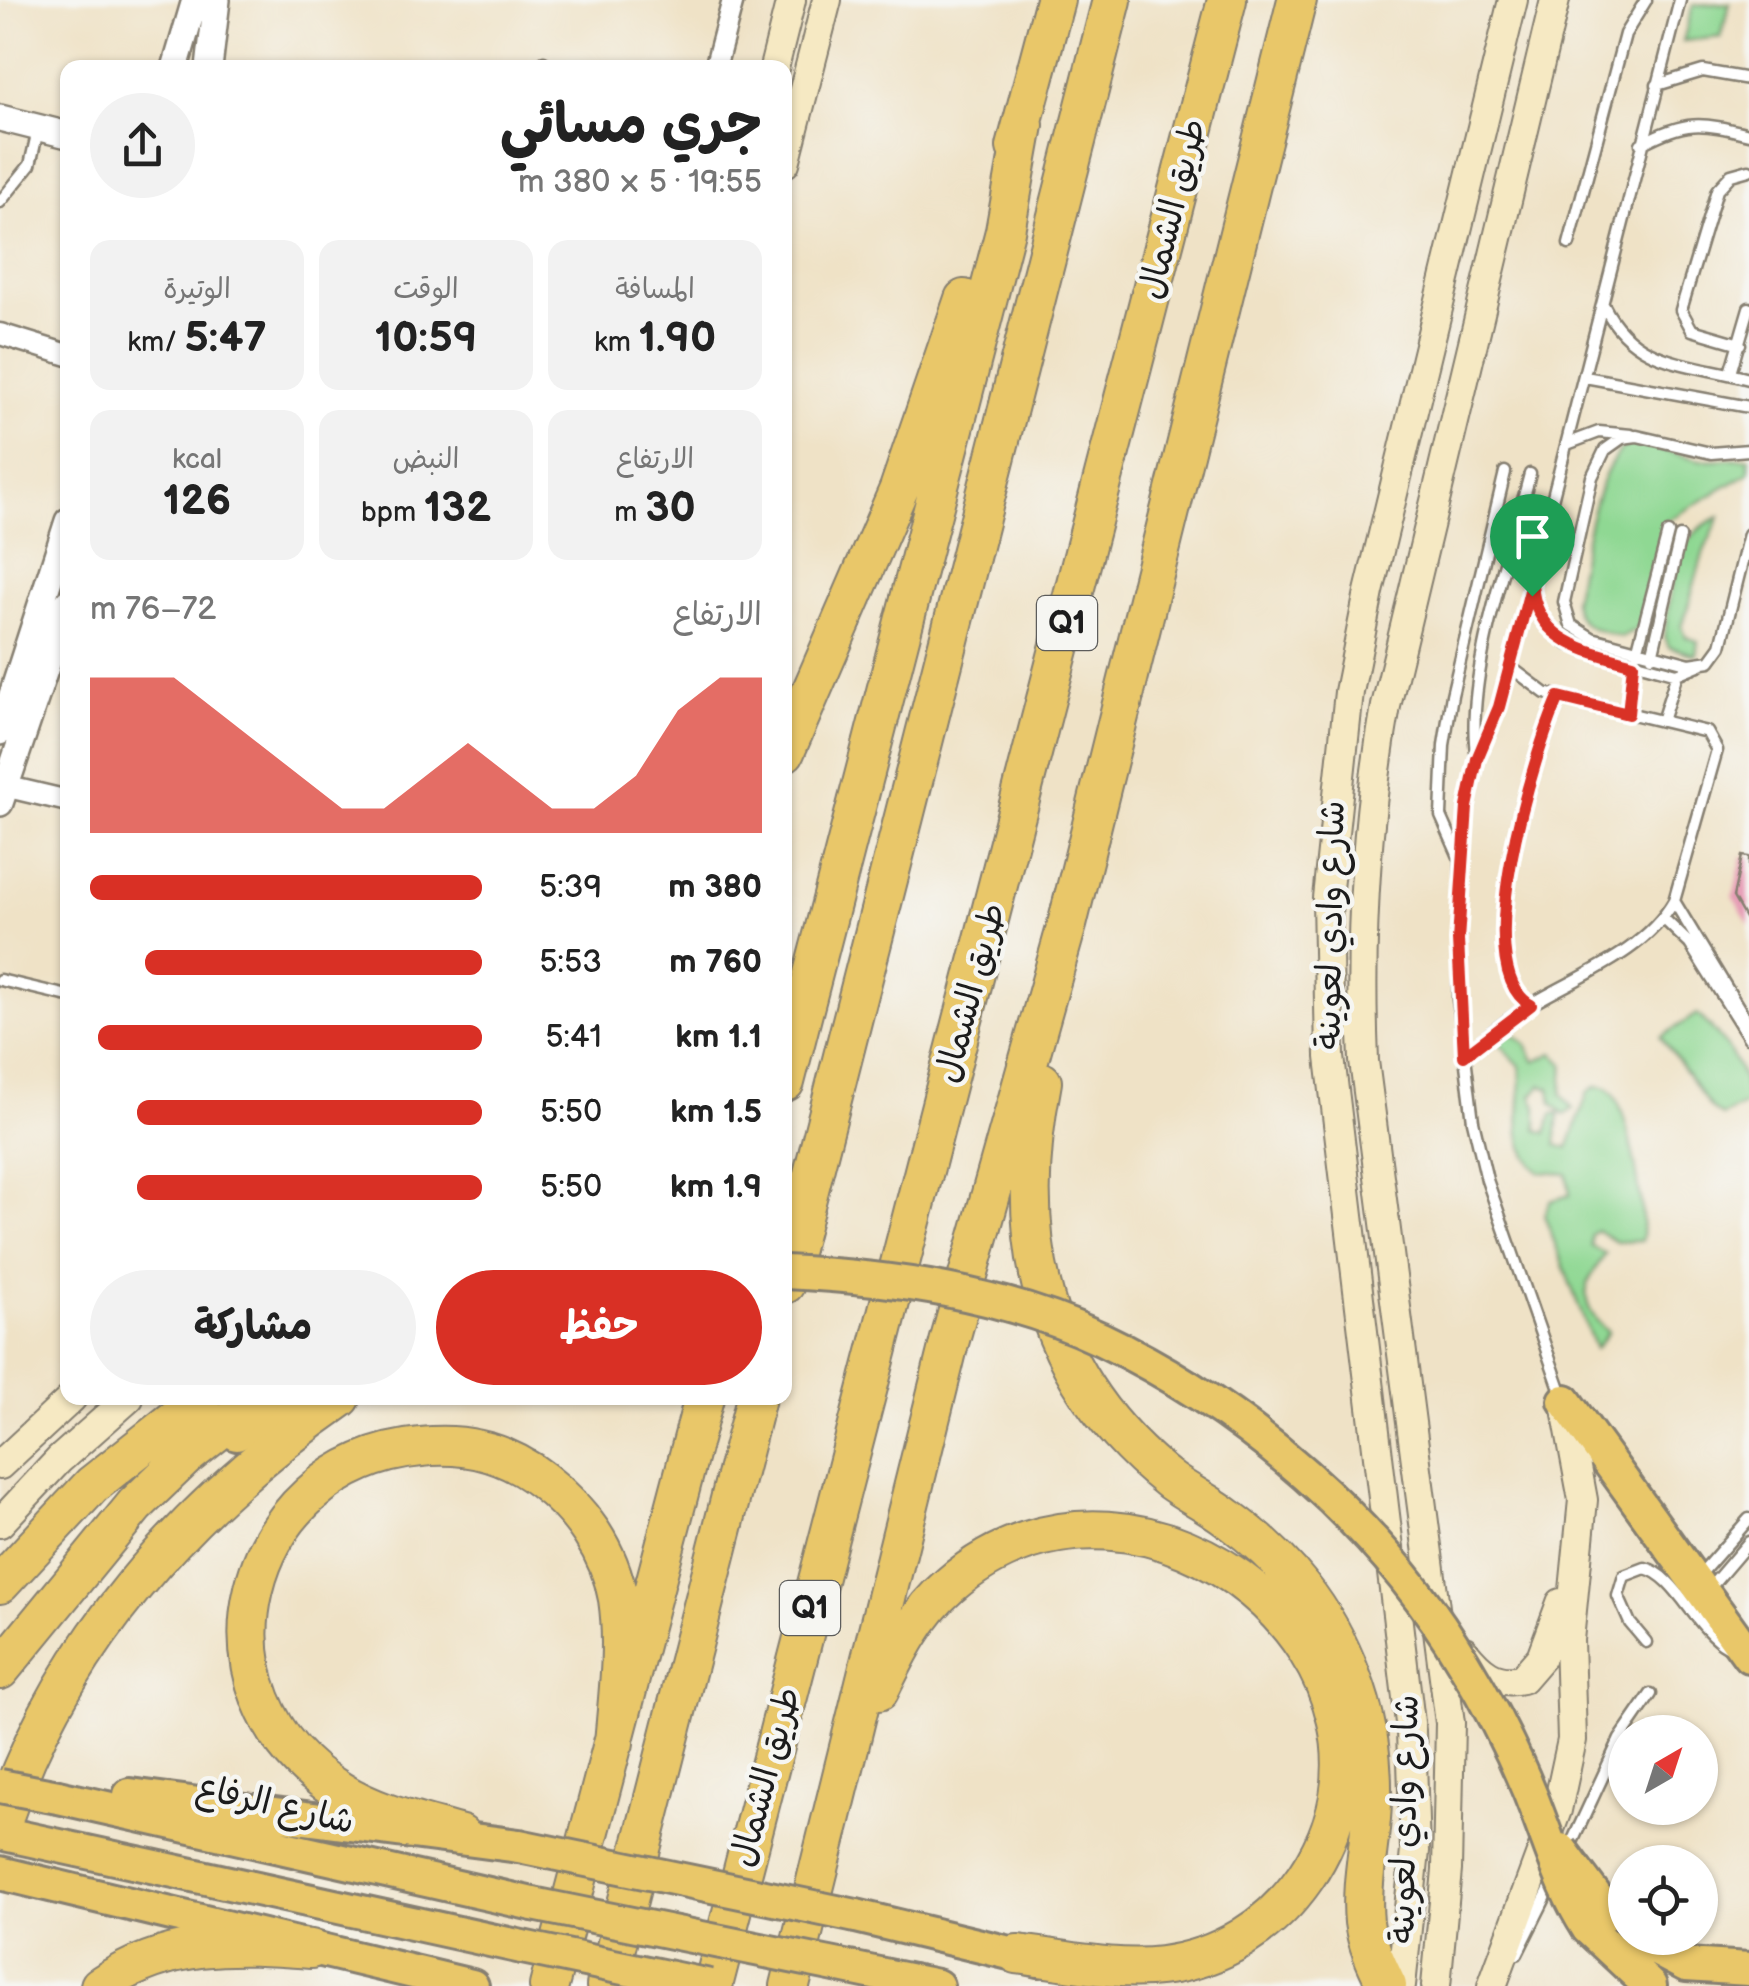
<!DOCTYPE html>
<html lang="ar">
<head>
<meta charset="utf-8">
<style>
  :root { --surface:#fff; --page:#f2f2f2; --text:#222; --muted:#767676; --accent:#d93025 }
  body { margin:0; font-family:"Balsamiq Sans","Playpen Sans Arabic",sans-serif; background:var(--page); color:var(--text); direction:rtl; height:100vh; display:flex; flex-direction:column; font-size:38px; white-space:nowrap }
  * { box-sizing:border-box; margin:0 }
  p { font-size:32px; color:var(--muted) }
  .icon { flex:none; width:55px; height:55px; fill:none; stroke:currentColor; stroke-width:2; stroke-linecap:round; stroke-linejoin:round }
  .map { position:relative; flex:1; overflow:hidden; direction:ltr }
  .side { position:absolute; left:60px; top:60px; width:732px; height:1345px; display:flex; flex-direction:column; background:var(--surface); border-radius:20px; box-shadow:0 2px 8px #0004; direction:rtl }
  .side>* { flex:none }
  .needle { width:65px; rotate:39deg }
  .fabs { position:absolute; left:1608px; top:1715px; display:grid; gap:20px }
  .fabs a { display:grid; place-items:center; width:110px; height:110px; border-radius:50%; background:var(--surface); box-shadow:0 2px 8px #0004; font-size:50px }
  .pin { position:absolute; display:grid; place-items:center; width:85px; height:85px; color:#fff; margin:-102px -42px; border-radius:50% 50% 50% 0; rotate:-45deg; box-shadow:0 0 10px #0007 }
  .pin .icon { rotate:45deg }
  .round { display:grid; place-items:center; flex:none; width:105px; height:105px; border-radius:52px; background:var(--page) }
  .headline { display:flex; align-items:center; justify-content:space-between; height:170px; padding:0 30px }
  h1 { font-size:55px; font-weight:700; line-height:75px }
  .metrics { display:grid; grid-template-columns:repeat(3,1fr); gap:15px; height:170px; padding:10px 30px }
  .metrics div { display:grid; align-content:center; border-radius:20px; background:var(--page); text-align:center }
  .metrics b { font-size:42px; font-weight:700 }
  .metrics small { font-size:28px; font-weight:400 }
  .metrics p { font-size:28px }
  .chart { height:280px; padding:20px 30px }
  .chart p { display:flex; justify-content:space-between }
  .chart svg { width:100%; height:180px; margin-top:10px; fill:var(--accent); opacity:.7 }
  .cta { display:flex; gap:20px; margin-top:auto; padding:20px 30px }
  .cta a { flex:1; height:115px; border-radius:60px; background:var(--accent); color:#fff; font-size:40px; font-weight:700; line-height:115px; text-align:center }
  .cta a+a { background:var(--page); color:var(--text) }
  ul { padding:0 30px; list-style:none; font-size:32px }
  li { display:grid; grid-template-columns:160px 120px 1fr; align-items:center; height:75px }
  li i { height:25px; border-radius:12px; background:var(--accent) }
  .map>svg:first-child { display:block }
  .green { fill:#8fd893; stroke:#567a58; stroke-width:2.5 }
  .building { fill:#e598b2 }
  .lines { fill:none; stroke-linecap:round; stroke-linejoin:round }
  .service-casing { stroke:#867f71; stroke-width:15 }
  .minor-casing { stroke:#867f71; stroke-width:25 }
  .tertiary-casing { stroke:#867f71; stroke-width:30 }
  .secondary-casing { stroke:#867f71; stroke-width:32 }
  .primary-casing { stroke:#867f71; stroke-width:38 }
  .motorway-casing { stroke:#867f71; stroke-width:42 }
  .service { stroke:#fff; stroke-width:10 }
  .minor { stroke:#fff; stroke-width:20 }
  .tertiary { stroke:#fff; stroke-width:25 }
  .secondary { stroke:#f6e9c3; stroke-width:28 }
  .primary { stroke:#e9c769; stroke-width:32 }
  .motorway { stroke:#e9c769; stroke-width:38 }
  .primary-bridge-casing { stroke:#867f71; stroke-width:38; stroke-linecap:butt }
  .primary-bridge { stroke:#e9c769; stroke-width:32 }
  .route-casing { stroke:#fff; stroke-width:20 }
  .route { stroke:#d93025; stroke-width:12 }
  .labels { text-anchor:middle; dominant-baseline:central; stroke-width:9; stroke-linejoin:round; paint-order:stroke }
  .shield { fill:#f6f6f2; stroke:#5d5d5c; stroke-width:2.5 }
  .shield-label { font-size:32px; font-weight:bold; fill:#1c1c1c }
  .street-label { font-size:35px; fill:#1c1c1c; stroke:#f6f6f2 }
</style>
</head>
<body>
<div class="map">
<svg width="1749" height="1986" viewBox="0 0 1749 1986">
  <rect width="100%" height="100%" fill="#f6f6f2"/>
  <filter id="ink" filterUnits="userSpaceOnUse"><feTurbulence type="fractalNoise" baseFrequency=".01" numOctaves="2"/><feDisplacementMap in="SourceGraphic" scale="20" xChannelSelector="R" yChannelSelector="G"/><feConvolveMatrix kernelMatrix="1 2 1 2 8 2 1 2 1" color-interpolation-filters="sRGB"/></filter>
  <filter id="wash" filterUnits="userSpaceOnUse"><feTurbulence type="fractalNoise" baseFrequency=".0048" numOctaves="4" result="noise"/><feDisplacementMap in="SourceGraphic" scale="40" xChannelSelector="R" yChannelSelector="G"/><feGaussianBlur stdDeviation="2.25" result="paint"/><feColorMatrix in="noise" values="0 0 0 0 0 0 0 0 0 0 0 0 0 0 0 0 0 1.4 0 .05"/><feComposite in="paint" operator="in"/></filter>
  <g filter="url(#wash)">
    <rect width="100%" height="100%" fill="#efe2c6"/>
    <!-- green -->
    <path class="green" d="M1730 3 1721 37 1683 41 1693 5Z
      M1634 442 1700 460 1749 458V473L1667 521 1640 627 1621 637C1597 630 1576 628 1573 600 1581 564 1597 451 1634 442Z
      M1720 517 1704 551 1682 627 1686 637 1698 641 1696 655 1669 647 1664 636C1673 589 1669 536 1720 517Z
      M1697 1014C1724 1038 1744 1066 1748 1103L1722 1116 1711 1108 1661 1037Z
      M1511 1032 1525 1043 1535 1062 1553 1053 1564 1064 1562 1094 1573 1109 1564 1115 1552 1103 1550 1088 1541 1085 1532 1096 1537 1106V1130L1546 1133 1552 1114 1559 1113 1556 1145 1568 1149 1588 1092 1597 1086C1604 1087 1606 1086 1611 1091 1628 1107 1648 1220 1641 1241L1616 1242 1597 1230 1591 1235V1246L1606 1254C1582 1284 1577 1304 1608 1332L1595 1349 1544 1215 1550 1201 1570 1195 1567 1174 1540 1172C1506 1141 1525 1105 1520 1066L1498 1042Z"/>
    <g id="blocks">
      <!-- building -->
      <path class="building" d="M1742 856 1749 857V925L1733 897Z"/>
    </g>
  </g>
  <g filter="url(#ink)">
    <use href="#blocks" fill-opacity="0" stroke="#867f71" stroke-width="2.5"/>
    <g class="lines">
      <!-- service casing -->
      <g class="service-casing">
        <path id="service" d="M542 68 544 62
          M1657 85 1703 71 1749 79
          M1641 144C1685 120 1701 122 1749 134
          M0 202 30 165 38 130
          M1569 244 1625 34 1646 0
          M1604 306C1635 367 1689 362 1749 379
          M1740 344 1692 330 1681 310 1717 190 1731 175 1749 170
          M1730 373 1749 308
          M1585 377 1749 407
          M1567 444 1599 432 1631 435
          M1749 450 1711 453 1637 436 1622 438 1605 450 1592 477 1564 602 1571 625 1592 638 1690 664 1710 661 1721 646 1749 534
          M1532 589 1541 618 1568 644 1677 674 1701 664
          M1637 652 1668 533
          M1652 656 1680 537
          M1629 713 1633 660
          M1662 721 1677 674
          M1477 759C1463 680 1510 553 1530 474
          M1460 859 1441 816 1444 745 1452 695 1505 472
          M1674 901 1749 1025
          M1664 919 1690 944 1749 1038
          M0 980 68 996
          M1531 1005C1467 970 1535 751 1559 697
          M1464 1056C1486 1037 1507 1019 1532 1004 1581 975 1645 952 1674 901L1717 750 1707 732 1545 693 1509 666
          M1563 1397 1487 1180 1473 1121 1458 1000 1461 861 1467 807 1477 759 1499 707 1680 0
          M1704 1570 1749 1519
          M1714 1583 1749 1542
          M1646 1642 1630 1623 1618 1596 1624 1576 1645 1568C1676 1575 1695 1628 1727 1646
          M1568 1851 1620 1739 1651 1694
          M1517 1954 1554 1880"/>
      </g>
      <!-- minor casing -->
      <g class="minor-casing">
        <path id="minor" d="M715 68 733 0
          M0 334 68 355
          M0 785 68 801"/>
      </g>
      <!-- tertiary casing -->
      <g class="tertiary-casing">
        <path id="tertiary" d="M175 68 195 0
          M209 68 217 0
          M0 118 68 135
          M0 732 68 521
          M0 803 68 602"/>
      </g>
      <!-- secondary casing -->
      <g class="secondary-casing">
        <path id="secondary" d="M774 68 791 0
          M785 163 827 0
          M0 1465 72 1398
          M0 1523 59 1460 129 1398
          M1464 1651C1480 1671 1495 1685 1522 1679L1541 1657 1561 1603
          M1401 1986 1415 1851 1411 1731 1330 1057 1327 898 1349 692 1369 592 1513 0
          M1436 1986 1447 1870 1450 1723 1364 1061C1359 941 1365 824 1386 706L1555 0
          M1492 1986 1557 1810 1572 1740 1569 1640 1583 1500 1565 1403"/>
      </g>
      <!-- primary casing -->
      <g class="primary-casing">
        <path id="primary" d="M1565 1401 1749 1656
          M237 1434 295 1398
          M130 1795 519 1846
          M58 1797 533 1904
          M0 1833 522 1947
          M0 1873 472 1986
          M856 1916 1039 1960
          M1588 1928 1650 1986
          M1635 1938 1686 1965 1749 1969
          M840 1966 937 1986"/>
      </g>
      <!-- motorway casing -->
      <g class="motorway-casing">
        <path id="motorway" d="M1016 147 1055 0
          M785 752 899 489 964 299
          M785 1082 1005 231 1024 125
          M1042 1082C1011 1239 1040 1378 1171 1481 1189 1494 1210 1504 1228 1518 1286 1560 1326 1609 1351 1676 1367 1716 1373 1759 1372 1802 1371 1842 1360 1882 1364 1922 1367 1945 1377 1965 1387 1986
          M785 1284 1112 0
          M0 1584 92 1485 202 1398
          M0 1670 135 1505 185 1457 259 1398
          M879 1691C898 1652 917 1613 950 1585 1145 1417 1447 1670 1305 1878 1271 1927 1220 1959 1161 1966 1115 1972 1063 1959 1017 1954
          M0 1829C57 1647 188 1504 341 1398
          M461 1835C420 1823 376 1814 340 1791 183 1696 240 1464 421 1447 466 1442 506 1452 542 1480 580 1509 610 1551 618 1599 625 1646 618 1696 614 1743
          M100 1986C167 1940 232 1943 311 1949
          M549 1986 704 1398
          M606 1986 756 1398
          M713 1986 1227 0
          M790 1986 949 1343 1068 921 1297 0"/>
      </g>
      <!-- service -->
      <use href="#service" class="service"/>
      <!-- minor -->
      <use href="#minor" class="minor"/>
      <!-- tertiary -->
      <use href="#tertiary" class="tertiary"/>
      <!-- secondary -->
      <use href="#secondary" class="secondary"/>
      <!-- primary -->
      <use href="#primary" class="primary"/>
      <!-- motorway -->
      <use href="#motorway" class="motorway"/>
      <!-- primary-bridge casing -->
      <g class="primary-bridge-casing">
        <path id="primary-bridge" d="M785 1272C892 1277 1003 1293 1101 1339 1244 1407 1382 1525 1463 1662 1494 1713 1522 1769 1542 1825 1556 1862 1566 1894 1588 1928
          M0 1786 58 1797
          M519 1846 856 1916
          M1561 1850 1608 1913
          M533 1904 840 1966
          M522 1947 710 1986"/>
      </g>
      <!-- primary-bridge -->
      <use href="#primary-bridge" class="primary-bridge"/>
    </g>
  </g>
  <g class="lines" filter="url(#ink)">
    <!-- route casing -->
    <g class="route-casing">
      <path id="route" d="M1532 583C1535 642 1586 650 1633 664L1628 714 1559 697C1535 751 1466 970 1531 1005L1464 1056 1458 940 1467 807 1477 759 1499 707Z"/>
    </g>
    <!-- route -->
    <use href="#route" class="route"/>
  </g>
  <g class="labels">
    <!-- shield labels -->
    <g class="shield">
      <rect x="1037" y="596" width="60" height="54" rx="8"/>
      <rect x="780" y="1581" width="60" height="54" rx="8"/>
    </g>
    <g class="shield-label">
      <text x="1067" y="623">Q1</text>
      <text x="810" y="1608">Q1</text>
    </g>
    <!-- street labels -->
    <g class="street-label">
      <text transform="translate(1173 209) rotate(-76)">طريق الشمال</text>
      <text transform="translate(1331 925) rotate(-89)">شارع وادي لعوينة</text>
      <text transform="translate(971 993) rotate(-75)">طريق الشمال</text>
      <text transform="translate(766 1777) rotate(-75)">طريق الشمال</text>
      <text transform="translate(275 1805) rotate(13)">شارع الرفاع</text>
      <text transform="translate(1405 1819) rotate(-89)">شارع وادي لعوينة</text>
    </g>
  </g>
</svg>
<div class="fabs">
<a><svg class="needle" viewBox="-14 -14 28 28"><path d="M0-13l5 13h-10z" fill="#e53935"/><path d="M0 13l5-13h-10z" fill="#767676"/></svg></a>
<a><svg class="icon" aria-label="locate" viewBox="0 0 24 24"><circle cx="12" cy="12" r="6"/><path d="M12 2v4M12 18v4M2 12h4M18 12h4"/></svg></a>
</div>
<div class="pin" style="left:1532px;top:596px;background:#1e9e55"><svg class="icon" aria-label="arrive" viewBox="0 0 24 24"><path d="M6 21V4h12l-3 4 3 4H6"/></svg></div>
<section class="side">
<div class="headline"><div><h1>جري مسائي</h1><p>19:55 · 5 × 380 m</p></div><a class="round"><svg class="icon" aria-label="share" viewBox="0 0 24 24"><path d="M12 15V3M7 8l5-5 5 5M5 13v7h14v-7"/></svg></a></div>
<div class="metrics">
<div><p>المسافة</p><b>1.90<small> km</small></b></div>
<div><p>الوقت</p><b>10:59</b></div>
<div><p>الوتيرة</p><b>5:47<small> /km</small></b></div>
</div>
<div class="metrics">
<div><p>الارتفاع</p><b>30<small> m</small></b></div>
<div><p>النبض</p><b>132<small> bpm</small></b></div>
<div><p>kcal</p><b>126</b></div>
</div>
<div class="chart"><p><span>الارتفاع</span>72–76 m</p>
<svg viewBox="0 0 160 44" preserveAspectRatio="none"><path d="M0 44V6L10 6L20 6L30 14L40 22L50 30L60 38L70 38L80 30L90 22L100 30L110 38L120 38L130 30L140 14L150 6L160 6V44z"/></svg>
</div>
<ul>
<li><b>380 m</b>5:39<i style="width:100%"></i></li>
<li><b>760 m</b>5:53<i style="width:86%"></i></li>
<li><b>1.1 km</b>5:41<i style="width:98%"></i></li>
<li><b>1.5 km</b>5:50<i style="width:88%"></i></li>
<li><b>1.9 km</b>5:50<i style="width:88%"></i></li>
</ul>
<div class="cta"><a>حفظ</a><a>مشاركة</a></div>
</section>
</div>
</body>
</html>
